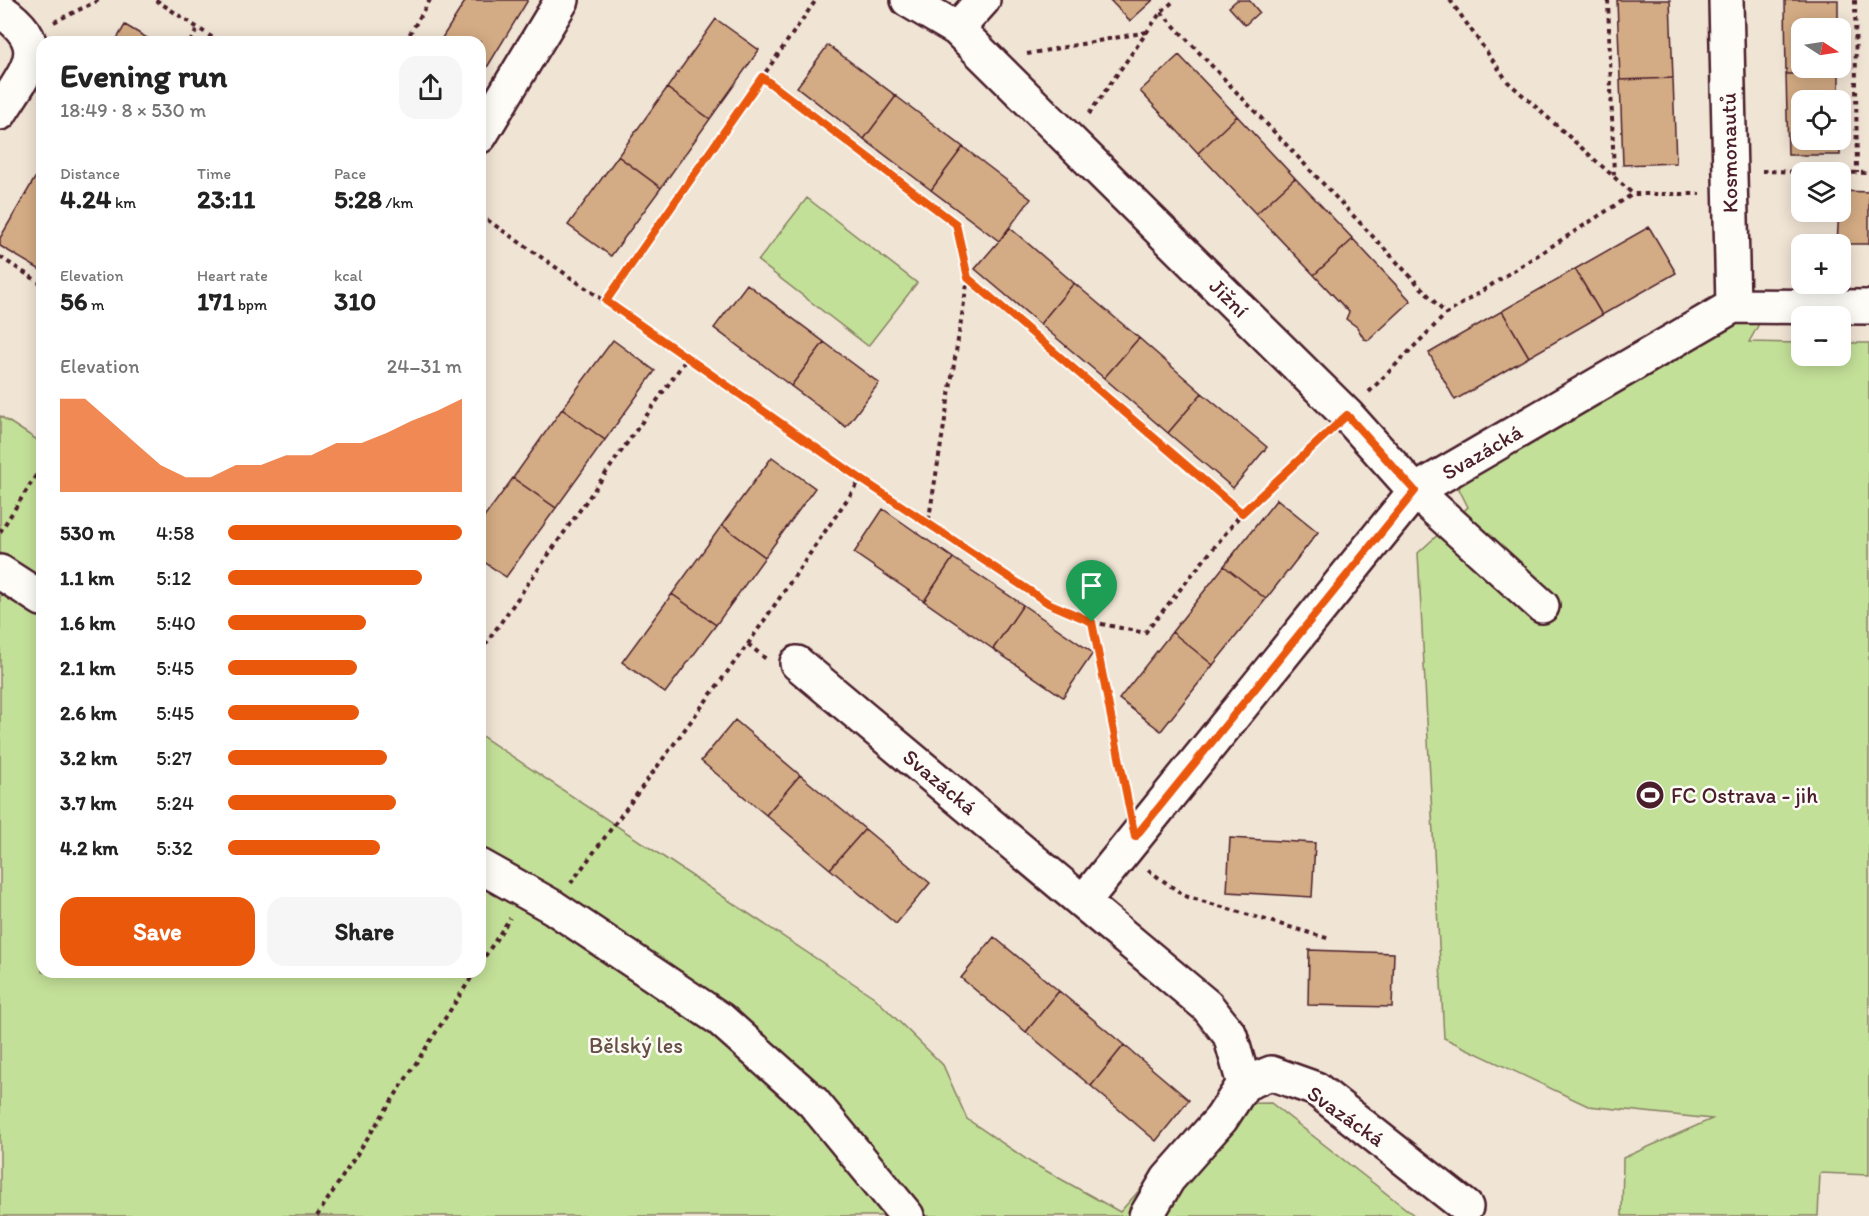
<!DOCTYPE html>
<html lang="en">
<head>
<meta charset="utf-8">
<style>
  :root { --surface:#fff; --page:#f6f6f6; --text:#222; --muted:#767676; --accent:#ea580c }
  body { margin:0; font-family:Itim,sans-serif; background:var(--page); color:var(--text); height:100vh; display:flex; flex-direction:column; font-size:22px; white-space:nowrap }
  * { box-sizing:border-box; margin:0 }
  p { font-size:20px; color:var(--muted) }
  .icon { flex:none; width:33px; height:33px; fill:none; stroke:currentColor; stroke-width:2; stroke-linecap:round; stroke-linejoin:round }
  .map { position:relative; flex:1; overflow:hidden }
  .details { position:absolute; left:36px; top:36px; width:450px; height:942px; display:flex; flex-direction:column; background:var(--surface); border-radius:18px; box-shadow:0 3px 15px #0003 }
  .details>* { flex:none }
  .needle { width:39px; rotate:102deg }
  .controls { position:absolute; left:1791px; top:18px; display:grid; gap:12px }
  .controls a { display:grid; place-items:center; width:60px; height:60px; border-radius:12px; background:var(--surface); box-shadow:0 3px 15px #0003; font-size:30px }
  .pin { position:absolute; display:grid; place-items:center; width:51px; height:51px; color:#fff; margin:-62px -26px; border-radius:50% 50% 50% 0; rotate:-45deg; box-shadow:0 0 6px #0007 }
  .pin .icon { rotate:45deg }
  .round { display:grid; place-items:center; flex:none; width:63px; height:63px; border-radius:18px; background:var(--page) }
  .overview { display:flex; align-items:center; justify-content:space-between; height:102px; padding:0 24px }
  h1 { font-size:33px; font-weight:700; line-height:45px }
  .stats { display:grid; grid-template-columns:repeat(3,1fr); gap:9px; height:102px; padding:6px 24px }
  .stats div { display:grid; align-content:center }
  .stats b { font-size:26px; font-weight:700 }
  .stats small { font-size:16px; font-weight:400 }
  .stats p { font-size:16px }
  .chart { height:168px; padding:12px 24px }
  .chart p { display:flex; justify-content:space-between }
  .chart svg { width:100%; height:108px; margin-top:6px; fill:var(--accent); opacity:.7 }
  .button { display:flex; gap:12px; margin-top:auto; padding:12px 24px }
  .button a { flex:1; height:69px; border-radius:18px; background:var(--accent); color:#fff; font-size:24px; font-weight:700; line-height:69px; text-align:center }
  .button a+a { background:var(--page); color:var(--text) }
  ul { padding:0 24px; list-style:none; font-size:20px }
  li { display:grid; grid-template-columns:96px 72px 1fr; align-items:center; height:45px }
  li i { height:15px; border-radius:8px; background:var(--accent) }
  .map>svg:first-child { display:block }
  .green { fill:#c3e098; stroke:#868062; stroke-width:1.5 }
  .building { fill:#d3ab84; stroke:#4a1f2b; stroke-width:1.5 }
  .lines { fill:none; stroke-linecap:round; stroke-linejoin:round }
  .minor-casing { stroke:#4a1f2b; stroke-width:38 }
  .path { stroke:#4a1f2b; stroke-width:4; stroke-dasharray:4.5 4.5; stroke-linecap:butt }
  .minor { stroke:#fdfcf7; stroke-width:33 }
  .route-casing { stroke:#fff; stroke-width:12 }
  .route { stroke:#ea580c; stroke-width:8 }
  .labels { text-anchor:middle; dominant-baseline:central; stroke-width:5; stroke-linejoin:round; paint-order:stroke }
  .street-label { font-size:22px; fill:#4a1f2b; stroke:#fdfcf7 }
  .poi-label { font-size:22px; fill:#4a1f2b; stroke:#fdfcf7; text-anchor:start }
  .park-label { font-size:22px; fill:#684f46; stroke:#fdfcf7 }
</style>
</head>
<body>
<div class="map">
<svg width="1869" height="1216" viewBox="0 0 1869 1216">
  <rect width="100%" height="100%" fill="#f0e4d4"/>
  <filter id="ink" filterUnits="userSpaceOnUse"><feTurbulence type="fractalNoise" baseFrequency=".0167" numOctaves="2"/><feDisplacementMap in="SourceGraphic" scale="12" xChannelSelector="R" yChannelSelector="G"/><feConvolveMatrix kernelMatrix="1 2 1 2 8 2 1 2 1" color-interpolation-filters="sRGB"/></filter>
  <g filter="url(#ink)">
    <!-- green -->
    <path class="green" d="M807 198 917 283 868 346 758 261Z
      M1747 318 1760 322 1749 342 1801 343 1802 356H1840L1841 343H1869V1175L1820 1173 1818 1216H1622L1623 1158 1712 1119 1588 1106 1444 1038 1418 553 1468 507 1459 489 1463 479 1723 326Z
      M0 416 42 443V972H480V735L874 997 943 1065 967 1119 1032 1163 1120 1212 1216 1104 1271 1103 1415 1216H0Z"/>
    <!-- building -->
    <path class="building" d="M466 0H528L486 69 480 66V42L440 41Z
      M1110 0H1153L1130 21Z
      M1237 0H1249L1259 12 1245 25 1229 7Z
      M1617 0H1670L1673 78 1620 80Z
      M1785 0H1838V28H1802V68H1839V73L1786 74Z
      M716 19 759 50 710 119 667 88Z
      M125 25 154 42H115Z
      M828 45 896 96 864 139 797 87Z
      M1179 55 1237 116 1198 153 1140 91Z
      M1839 73V100H1802V140H1840V155H1788L1786 74Z
      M1673 78 1676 163 1623 165 1620 80Z
      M667 88 710 119 661 188 618 156Z
      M896 96 963 147 931 190 864 139Z
      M1237 116 1295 178 1256 214 1198 153Z
      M963 147 1031 199 999 241 931 190Z
      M618 156 661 188 611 256 568 225Z
      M39 171 42 173V271L0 246V238Z
      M1295 178 1353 239 1314 275 1256 214Z
      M1840 191 1869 192V244H1837Z
      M1649 227 1676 273 1602 315 1575 269Z
      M1010 228 1074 283 1040 324 975 269Z
      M1353 239 1411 301 1369 340 1364 339 1357 327 1346 319 1349 312 1314 275Z
      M1575 269 1602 315 1529 357 1502 311Z
      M1074 283 1139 338 1104 378 1040 324Z
      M747 284 824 342 791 386 714 328Z
      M1502 311 1529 357 1455 400 1429 353Z
      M1139 338 1202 393 1168 433 1104 378Z
      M613 340 655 371 605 440 562 409Z
      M824 342 879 383 846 427 791 386Z
      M1202 393 1267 447 1233 488 1168 433Z
      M562 409 605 440 556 508 513 478Z
      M772 457 815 488 765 557 722 525Z
      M513 478 556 508 506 577 480 559V523Z
      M1277 499 1318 532 1266 599 1224 566Z
      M883 509 953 558 924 601 854 553Z
      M722 525 765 557 716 625 672 594Z
      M953 558 1023 605 993 649 924 601Z
      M1224 566 1266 599 1213 665 1172 632Z
      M672 594 716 625 665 693 622 662Z
      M1023 605 1093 653 1063 697 993 649Z
      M1172 632 1213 665 1161 731 1119 699Z
      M735 720 800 775 766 815 701 761Z
      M800 775 865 829 830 869 766 815Z
      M865 829 930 883 896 924 830 869Z
      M1230 838 1315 843 1312 897 1227 892Z
      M994 937 1059 991 1026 1032 961 978Z
      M1309 950 1394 953 1392 1007 1308 1005Z
      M1059 991 1124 1045 1091 1086 1026 1032Z
      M1124 1045 1189 1100 1156 1141 1091 1086Z"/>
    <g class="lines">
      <!-- minor casing -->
      <g class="minor-casing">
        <path id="minor" d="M908 0 957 29 1347 415 1415 491 1542 606
          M1726 0 1733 306
          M0 10C53 46 27 69 0 113
          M957 29 983 0
          M480 136 562 0
          M0 572 42 599
          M797 663 1207 1006 1230 1035 1244 1084 1271 1073 1316 1089 1466 1207
          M480 866 553 907 720 1019 813 1102 907 1216
          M1083 902 1415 491 1733 306 1869 307
          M1146 1216 1168 1179 1221 1119 1244 1084"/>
      </g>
      <!-- path -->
      <path class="path" d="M156 0 219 42
        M1450 0 1508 82 1633 194H1700
        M1608 0 1614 176
        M1855 0 1857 173
        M1161 12 1446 314
        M54 22 99 0
        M190 42 198 28
        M405 42 430 0
        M1027 54 1147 32
        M762 77 956 223 968 278 928 524
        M1089 114 1161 12 1175 0
        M1762 171 1869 173
        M480 215 928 524 1048 603 1092 622 1127 798
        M0 257 42 284
        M968 278 1242 513
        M606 301 816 0
        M1369 392 1446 314 1633 194
        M0 532 42 466
        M1092 622 1145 633 1242 513 1323 437
        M748 644 766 659
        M480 652 687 358
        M1148 870 1185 896 1330 939
        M571 883 748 644 861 479
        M480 964 510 918
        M317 1216 475 972"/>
      <!-- minor -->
      <use href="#minor" class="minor"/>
    </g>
  </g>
  <g class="lines" filter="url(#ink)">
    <!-- route casing -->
    <g class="route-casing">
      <path id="route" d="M762 77 956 224 968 278 1242 513 1347 415 1415 491 1135 837 1092 622 1048 603 861 479 606 301Z"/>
    </g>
    <!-- route -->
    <use href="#route" class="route"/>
  </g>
  <!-- icons -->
  <defs>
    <g id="stadium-disc" transform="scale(1.5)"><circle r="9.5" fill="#4a1f2b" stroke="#fdfcf7"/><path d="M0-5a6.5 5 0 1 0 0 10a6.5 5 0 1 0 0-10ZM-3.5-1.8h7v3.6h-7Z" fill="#fff"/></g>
  </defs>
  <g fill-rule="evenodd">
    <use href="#stadium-disc" x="1650" y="795"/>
  </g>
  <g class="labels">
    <!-- street labels -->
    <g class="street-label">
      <text transform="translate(1729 153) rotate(-91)">Kosmonautů</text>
      <text transform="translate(1229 298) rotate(45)">Jižní</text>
      <text transform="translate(1482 452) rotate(-30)">Svazácká</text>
      <text transform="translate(940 782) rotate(40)">Svazácká</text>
      <text transform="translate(1346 1116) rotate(35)">Svazácká</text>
    </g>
    <!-- poi labels -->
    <g class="poi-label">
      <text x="1671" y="795">FC Ostrava - jih</text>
    </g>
    <!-- park labels -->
    <g class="park-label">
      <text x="636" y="1045">Bělský les</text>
    </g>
  </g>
</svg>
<div class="controls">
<a><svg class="needle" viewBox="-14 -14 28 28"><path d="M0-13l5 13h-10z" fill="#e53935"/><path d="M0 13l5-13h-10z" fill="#767676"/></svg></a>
<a><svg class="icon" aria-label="locate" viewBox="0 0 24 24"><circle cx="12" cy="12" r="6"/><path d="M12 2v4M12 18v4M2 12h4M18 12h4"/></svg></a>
<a><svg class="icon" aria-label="layers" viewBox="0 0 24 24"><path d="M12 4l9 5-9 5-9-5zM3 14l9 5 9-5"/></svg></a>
<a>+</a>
<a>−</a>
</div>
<div class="pin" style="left:1092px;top:622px;background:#1e9e55"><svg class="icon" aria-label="arrive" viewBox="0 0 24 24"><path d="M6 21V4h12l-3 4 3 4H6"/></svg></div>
<section class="details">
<div class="overview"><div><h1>Evening run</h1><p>18:49 · 8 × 530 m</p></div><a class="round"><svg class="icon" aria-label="share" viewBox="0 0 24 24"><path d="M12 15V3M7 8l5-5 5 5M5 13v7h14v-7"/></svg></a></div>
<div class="stats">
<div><p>Distance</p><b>4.24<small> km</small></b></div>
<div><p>Time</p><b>23:11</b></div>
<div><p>Pace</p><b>5:28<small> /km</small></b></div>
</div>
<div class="stats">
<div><p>Elevation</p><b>56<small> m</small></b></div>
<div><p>Heart rate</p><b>171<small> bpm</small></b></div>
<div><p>kcal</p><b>310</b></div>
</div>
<div class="chart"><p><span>Elevation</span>24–31 m</p>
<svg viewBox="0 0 160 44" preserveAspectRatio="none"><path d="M0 44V6L10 6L20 15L30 24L40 33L50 38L60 38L70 33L80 33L90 29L100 29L110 24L120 24L130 20L140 15L150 11L160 6V44z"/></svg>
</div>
<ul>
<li><b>530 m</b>4:58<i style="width:100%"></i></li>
<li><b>1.1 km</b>5:12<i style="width:83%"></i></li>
<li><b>1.6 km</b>5:40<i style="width:59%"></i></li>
<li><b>2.1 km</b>5:45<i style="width:55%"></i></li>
<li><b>2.6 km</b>5:45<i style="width:56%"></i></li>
<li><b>3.2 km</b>5:27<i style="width:68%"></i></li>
<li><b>3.7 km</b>5:24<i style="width:72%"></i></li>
<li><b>4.2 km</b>5:32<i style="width:65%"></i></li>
</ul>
<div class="button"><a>Save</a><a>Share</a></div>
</section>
</div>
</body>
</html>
